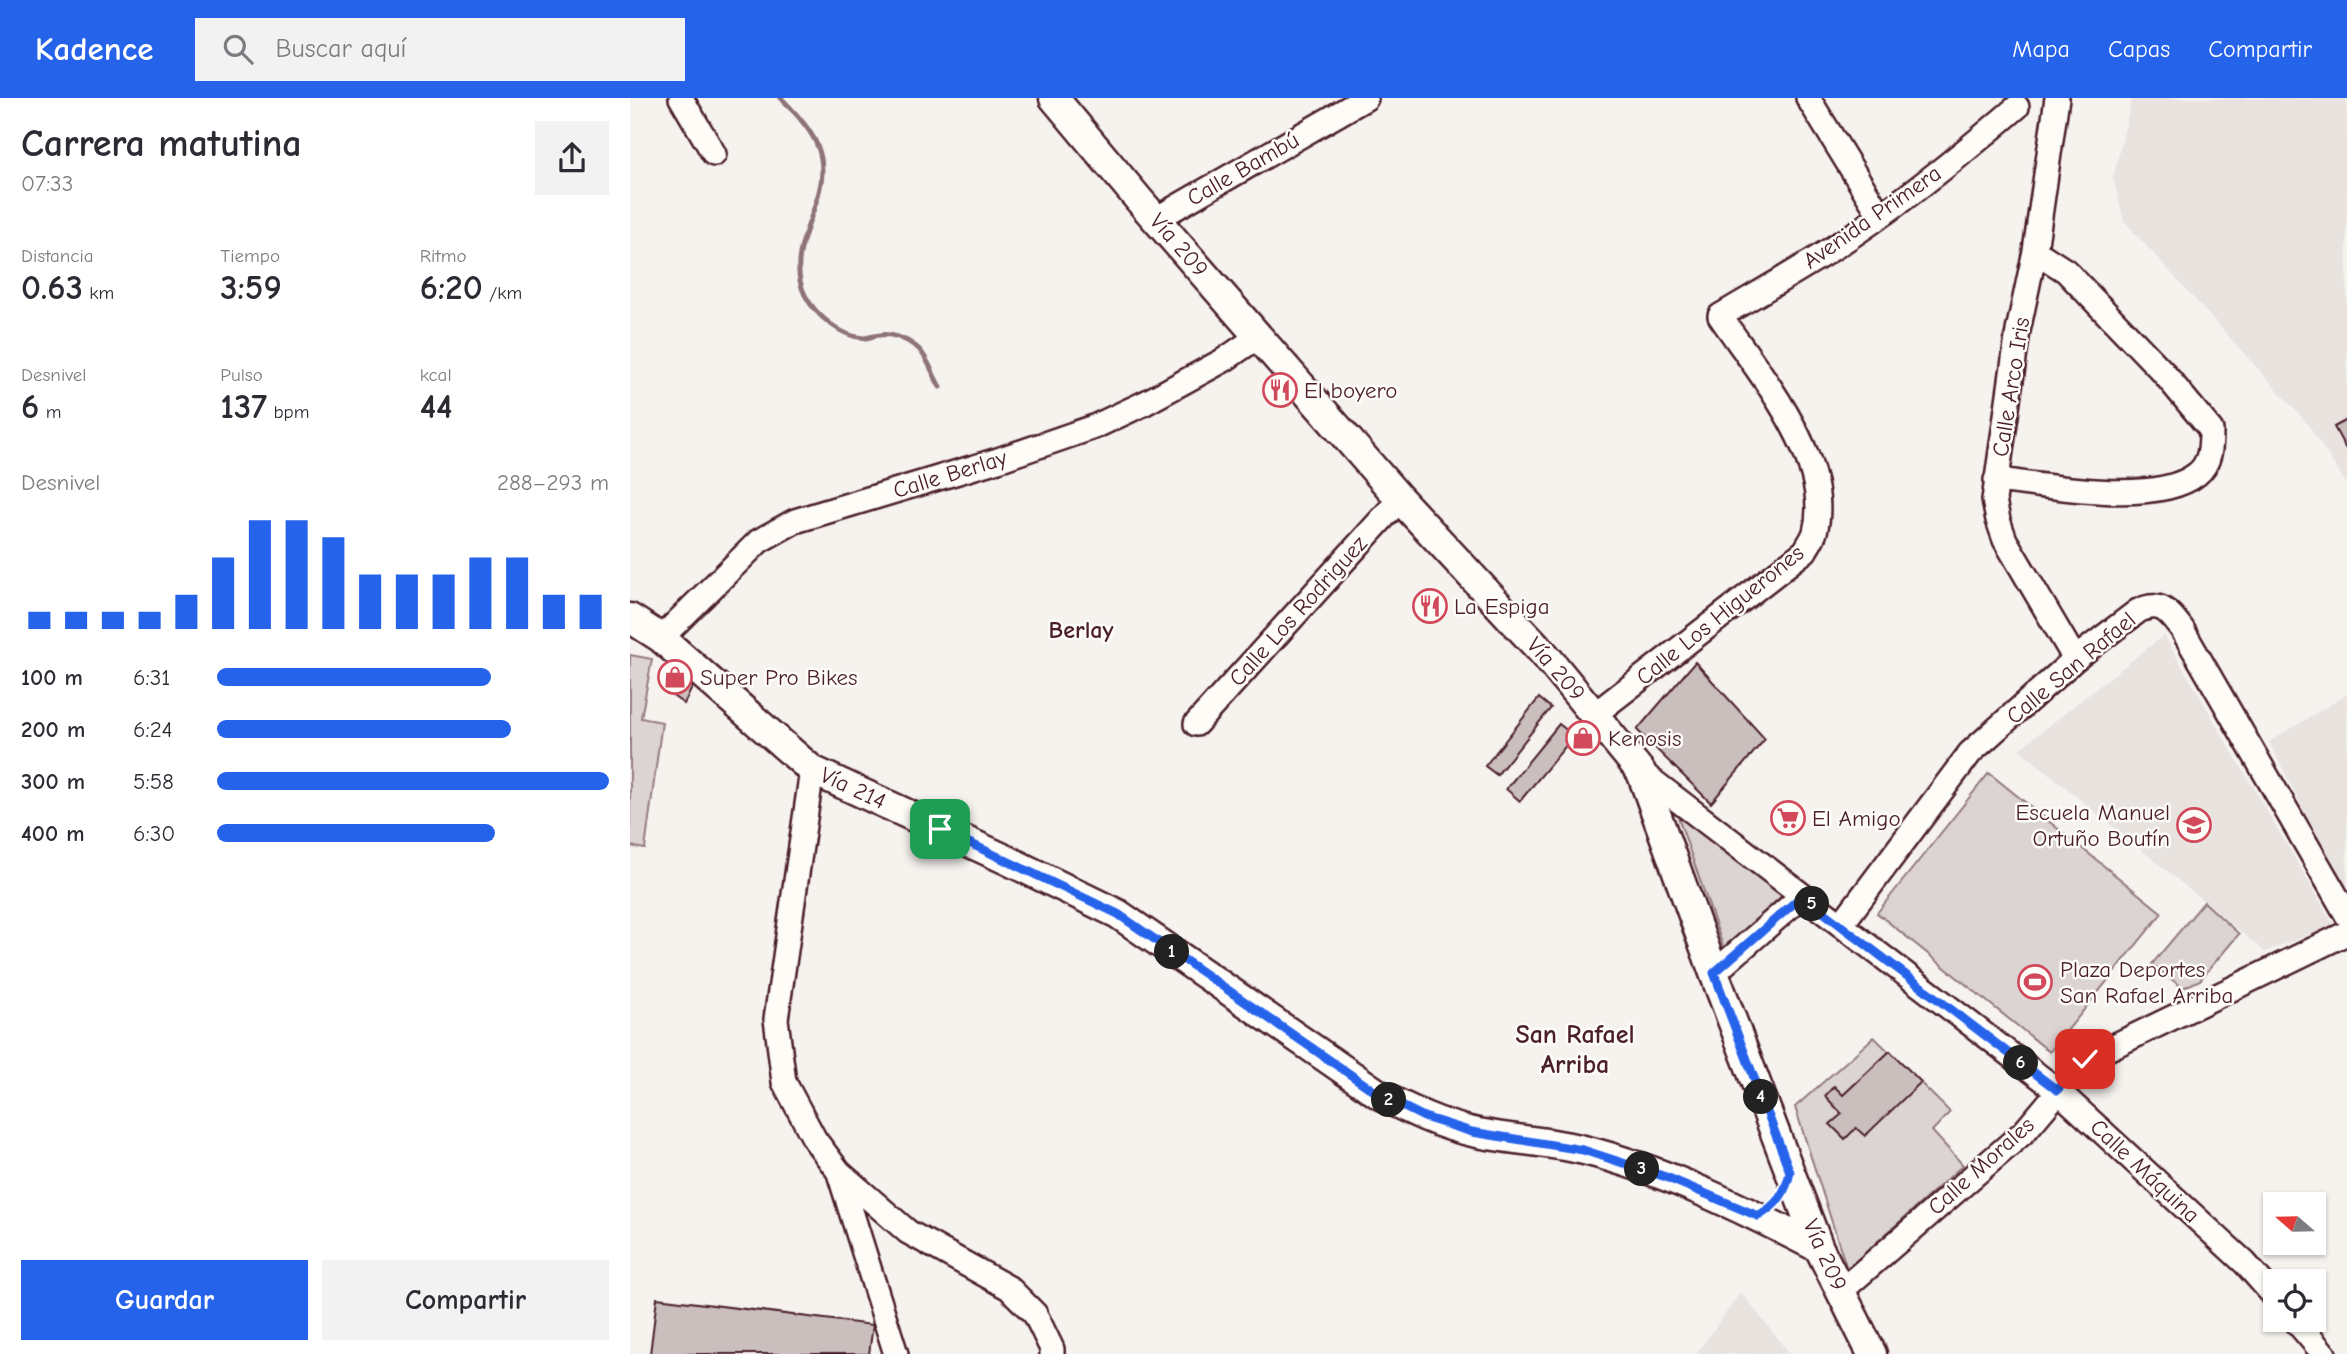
<!DOCTYPE html>
<html lang="es">
<head>
<meta charset="utf-8">
<style>
  :root { --surface:#fff; --page:#f2f2f3; --text:#2b2b33; --muted:#7c7c81; --accent:#2563eb }
  body { margin:0; font-family:"Comic Neue",sans-serif; background:var(--page); color:var(--text); height:100vh; display:flex; flex-direction:column; font-size:26px; white-space:nowrap }
  * { box-sizing:border-box; margin:0 }
  p { font-size:23px; color:var(--muted) }
  .icon { flex:none; width:38px; height:38px; fill:none; stroke:currentColor; stroke-width:2; stroke-linecap:round; stroke-linejoin:round }
  .map { position:relative; flex:1; overflow:hidden }
  .drawer { display:flex; flex-direction:column; background:var(--surface); width:630px }
  .drawer>* { flex:none }
  .needle { width:46px; rotate:290deg }
  .fabs { position:absolute; left:1633px; top:1094px; display:grid; gap:14px }
  .fabs a { display:grid; place-items:center; width:63px; height:63px; border-radius:0px; background:var(--surface); box-shadow:0 2px 5px #0004; font-size:35px }
  .pin { position:absolute; display:grid; place-items:center; width:60px; height:60px; color:#fff; margin:-30px; border-radius:14px; box-shadow:0 4px 10px #0006 }
  .km { position:absolute; width:35px; height:35px; margin:-18px; border-radius:50%; background:#222; color:#fff; font-size:19px; line-height:35px; text-align:center }
  .round { display:grid; place-items:center; flex:none; width:74px; height:74px; border-radius:0px; background:var(--page) }
  .headline { display:flex; align-items:center; justify-content:space-between; height:119px; padding:0 21px }
  h1 { font-size:38px; font-weight:700; line-height:52px }
  .metrics { display:grid; grid-template-columns:repeat(3,1fr); gap:10px; height:119px; padding:7px 21px }
  .metrics div { display:grid; align-content:center }
  .metrics b { font-size:35px; font-weight:700 }
  .metrics small { font-size:19px; font-weight:400 }
  .metrics p { font-size:19px }
  .chart { height:196px; padding:14px 21px }
  .chart p { display:flex; justify-content:space-between }
  .chart svg { width:100%; height:126px; margin-top:7px; stroke:var(--accent); stroke-width:6 }
  .primary-button { display:flex; gap:14px; margin-top:auto; padding:14px 21px }
  .primary-button a { flex:1; height:80px; border-radius:0px; background:var(--accent); color:#fff; font-size:28px; font-weight:700; line-height:80px; text-align:center }
  .primary-button a+a { background:var(--page); color:var(--text) }
  ul { padding:0 21px; list-style:none; font-size:23px }
  li { display:grid; grid-template-columns:112px 84px 1fr; align-items:center; height:52px }
  li i { height:18px; border-radius:9px; background:var(--accent) }
  header { display:flex; align-items:center; gap:42px; box-sizing:border-box; height:98px; padding:0 35px; background:var(--accent); color:#fff }
  header strong { font-size:33px }
  nav { display:flex; gap:38px; margin-inline-start:auto; font-size:24px }
  .search { width:490px; height:63px; background:var(--page); display:flex; align-items:center; gap:18px; box-sizing:border-box; padding:0 24px; border-radius:0px; color:var(--muted); font-size:26px }
  main { display:flex; flex:1; min-height:0 }
  .map>svg:first-child { display:block }
  .built { fill:#e9e3e0 }
  .green { fill:#dcd4d2; stroke:#937a7e; stroke-width:2 }
  .lines { fill:none; stroke-linecap:round; stroke-linejoin:round }
  .stream { stroke:#8e7378; stroke-width:5 }
  .building { fill:#cbbfbe; stroke:#4a1f2b; stroke-width:2 }
  .minor-casing { stroke:#4a1f2b; stroke-width:28 }
  .major-casing { stroke:#4a1f2b; stroke-width:33 }
  .minor { stroke:#fdfcf7; stroke-width:23 }
  .major { stroke:#fdfcf7; stroke-width:28 }
  .route-casing { stroke:#fff; stroke-width:14 }
  .route { stroke:#2563eb; stroke-width:9 }
  .labels { text-anchor:middle; dominant-baseline:central; stroke-width:5; stroke-linejoin:round; paint-order:stroke }
  .street-label { font-size:23px; fill:#4a1f2b; stroke:#fdfcf7 }
  .poi-label { font-size:23px; fill:#4a1f2b; stroke:#fdfcf7; text-anchor:start }
  .neighbourhood-label { font-size:24px; font-weight:bold; fill:#4a1f2b; stroke:#fdfcf7 }
  .quarter-label { font-size:26px; font-weight:bold; fill:#4a1f2b; stroke:#fdfcf7 }
</style>
</head>
<body>
<header>
<strong>Kadence</strong>
<div class="search"><svg class="icon" aria-label="search" viewBox="0 0 24 24"><circle cx="10" cy="10" r="6"/><path d="M15 15l6 6"/></svg>Buscar aquí</div>
<nav><a>Mapa</a><a>Capas</a><a>Compartir</a></nav>
</header>
<main>
<section class="drawer">
<div class="headline"><div><h1>Carrera matutina</h1><p>07:33</p></div><a class="round"><svg class="icon" aria-label="share" viewBox="0 0 24 24"><path d="M12 15V3M7 8l5-5 5 5M5 13v7h14v-7"/></svg></a></div>
<div class="metrics">
<div><p>Distancia</p><b>0.63<small> km</small></b></div>
<div><p>Tiempo</p><b>3:59</b></div>
<div><p>Ritmo</p><b>6:20<small> /km</small></b></div>
</div>
<div class="metrics">
<div><p>Desnivel</p><b>6<small> m</small></b></div>
<div><p>Pulso</p><b>137<small> bpm</small></b></div>
<div><p>kcal</p><b>44</b></div>
</div>
<div class="chart"><p><span>Desnivel</span>288–293 m</p>
<svg viewBox="0 0 160 44" preserveAspectRatio="none"><path d="M5 44V38M15 44V38M25 44V38M35 44V38M45 44V32M55 44V19M65 44V6M75 44V6M85 44V12M95 44V25M105 44V25M115 44V25M125 44V19M135 44V19M145 44V32M155 44V32"/></svg>
</div>
<ul>
<li><b>100 m</b>6:31<i style="width:70%"></i></li>
<li><b>200 m</b>6:24<i style="width:75%"></i></li>
<li><b>300 m</b>5:58<i style="width:100%"></i></li>
<li><b>400 m</b>6:30<i style="width:71%"></i></li>
</ul>
<div class="primary-button"><a>Guardar</a><a>Compartir</a></div>
</section>
<div class="map">
<svg width="1717" height="1256" viewBox="0 0 1717 1256">
  <rect width="100%" height="100%" fill="#f6f3ef"/>
  <filter id="ink" filterUnits="userSpaceOnUse"><feTurbulence type="fractalNoise" baseFrequency=".0143" numOctaves="2"/><feDisplacementMap in="SourceGraphic" scale="14" xChannelSelector="R" yChannelSelector="G"/><feConvolveMatrix kernelMatrix="1 2 1 2 8 2 1 2 1" color-interpolation-filters="sRGB"/></filter>
  <g filter="url(#ink)">
    <!-- built -->
    <path class="built" d="M1502 0H1717V387L1677 325 1494 123 1483 80Z
      M1534 537 1704 827 1635 854 1389 651Z
      M1717 596V797L1639 644Z
      M1111 1194 1160 1256H1066Z"/>
    <!-- green -->
    <path class="green" d="M0 557 22 561 11 620 32 624 15 751 0 748Z
      M1359 675 1532 815 1420 954 1247 815Z
      M1048 719 1156 794 1094 851Z
      M1574 804 1609 836 1570 882 1553 890 1522 866Z
      M1244 939 1320 1014 1302 1033 1333 1067 1217 1171 1165 1009Z"/>
    <g class="lines">
      <!-- stream -->
      <path class="stream" d="M151 0C164 13 180 30 187 47 209 99 150 146 175 197 185 217 212 239 234 240 239 240 245 237 250 237 261 235 276 241 285 248 296 255 303 277 310 289"/>
    </g>
    <!-- building -->
    <path class="building" d="M1717 322V353L1704 329Z
      M1065 564 1135 641 1081 705 1007 632Z
      M40 569 63 588 54 606 36 593Z
      M909 600 921 610 867 677 855 668Z
      M929 626 944 638 890 703 876 691Z
      M1260 953 1291 984 1235 1038 1226 1030 1215 1041 1200 1026 1212 1016 1195 998 1204 988 1213 997Z
      M27 1200 243 1227 239 1256H20Z"/>
    <g class="lines">
      <!-- minor casing -->
      <g class="minor-casing">
        <path id="minor" d="M51 0 84 56
          M1178 0 1250 117
          M1427 0 1405 153 1388 233 1364 402 1368 422 1375 442 1445 561
          M526 121 736 0
          M1366 382C1416 387 1526 409 1567 376 1581 365 1581 347 1581 332L1532 273 1436 173 1405 153
          M31 540 129 443 165 423 368 362 464 329 515 305 594 262 629 238
          M965 616 1175 453C1178 447 1183 441 1185 434 1204 363 1128 274 1090 218 1127 196 1164 175 1200 152 1266 110 1328 60 1387 9
          M566 626 770 401
          M182 672 146 921 154 984 185 1042 209 1074 278 1134 379 1190 405 1216 422 1251V1256
          M1011 674 1427 992 1615 1165 1645 1199
          M1211 827 1340 655 1445 561 1508 513C1531 502 1539 514 1552 531L1717 817
          M1084 875 1172 798
          M209 1075 266 1256
          M1211 1193 1395 1033 1455 962 1717 835
          M1665 1222 1694 1256"/>
      </g>
      <!-- major casing -->
      <g class="major-casing">
        <path id="major" d="M424 0 510 103 770 401 915 557 1011 674 1084 875 1189 1150 1242 1256
          M0 520 31 540 182 672 375 761 488 816 750 997C780 1012 810 1027 843 1034 880 1042 918 1043 954 1052 1035 1072 1115 1112 1189 1150"/>
      </g>
      <!-- minor -->
      <use href="#minor" class="minor"/>
      <!-- major -->
      <use href="#major" class="major"/>
    </g>
  </g>
  <g class="lines" filter="url(#ink)">
    <!-- route casing -->
    <g class="route-casing">
      <path id="route" d="M310 731 488 816 750 997 794 1019 842 1034 953 1052 1036 1079 1128 1118C1146 1108 1156 1095 1160 1074L1084 875 1172 798 1427 992 1455 961"/>
    </g>
    <!-- route -->
    <use href="#route" class="route"/>
  </g>
  <!-- icons -->
  <defs>
    <g id="restaurant-ring" transform="scale(1.75)"><circle r="9.5" fill="#fdfcf7" stroke="#d1495b" stroke-width="1.5"/><path d="M-5-6h1v4h1v-4h1v4h1v-4h1v5L-1.5 .5V6h-2V.5L-5-1ZM5-6V6H3V1.5H1.5Q1.5-4 5-6Z" fill="#d1495b"/></g>
    <g id="shop-ring" transform="scale(1.75)"><circle r="9.5" fill="#fdfcf7" stroke="#d1495b" stroke-width="1.5"/><path d="M-5-2.5h2.3a2.7 3.5 0 0 1 5.4 0H5L5.5 6h-11ZM-1.5-2.5h3a1.5 2.3 0 0 0-3 0Z" fill="#d1495b"/></g>
    <g id="supermarket-ring" transform="scale(1.75)"><circle r="9.5" fill="#fdfcf7" stroke="#d1495b" stroke-width="1.5"/><path d="M-6-5.5h2.5l.6 2H6L4.5 2H-2.5L-4.4-4H-6ZM-1.5 3.2a1.3 1.3 0 1 0 .1 0ZM3 3.2a1.3 1.3 0 1 0 .1 0Z" fill="#d1495b"/></g>
    <g id="school-ring" transform="scale(1.75)"><circle r="9.5" fill="#fdfcf7" stroke="#d1495b" stroke-width="1.5"/><path d="M0-5L7-2L0 1L-7-2ZM-4 1L0 2.5L4 1V4Q0 6-4 4Z" fill="#d1495b"/></g>
    <g id="stadium-ring" transform="scale(1.75)"><circle r="9.5" fill="#fdfcf7" stroke="#d1495b" stroke-width="1.5"/><path d="M0-5a6.5 5 0 1 0 0 10a6.5 5 0 1 0 0-10ZM-3.5-1.8h7v3.6h-7Z" fill="#d1495b"/></g>
  </defs>
  <g fill-rule="evenodd">
    <use href="#restaurant-ring" x="650" y="292"/>
    <use href="#restaurant-ring" x="800" y="508"/>
    <use href="#shop-ring" x="45" y="579"/>
    <use href="#shop-ring" x="953" y="640"/>
    <use href="#supermarket-ring" x="1158" y="720"/>
    <use href="#school-ring" x="1564" y="727"/>
    <use href="#stadium-ring" x="1405" y="884"/>
  </g>
  <g class="labels">
    <!-- street labels -->
    <g class="street-label">
      <text transform="translate(613 71) rotate(-30)">Calle Bambú</text>
      <text transform="translate(1242 119) rotate(-35)">Avenida Primera</text>
      <text transform="translate(549 147) rotate(49)">Vía 209</text>
      <text transform="translate(1381 289) rotate(-81)">Calle Arco Iris</text>
      <text transform="translate(320 376) rotate(-17)">Calle Berlay</text>
      <text transform="translate(668 513) rotate(-48)">Calle Los Rodriguez</text>
      <text transform="translate(1090 517) rotate(-39)">Calle Los Higuerones</text>
      <text transform="translate(1441 570) rotate(-40)">Calle San Rafael</text>
      <text transform="translate(926 571) rotate(49)">Vía 209</text>
      <text transform="translate(223 690) rotate(25)">Vía 214</text>
      <text transform="translate(1351 1068) rotate(-42)">Calle Morales</text>
      <text transform="translate(1515 1073) rotate(43)">Calle Máquina</text>
      <text transform="translate(1195 1157) rotate(66)">Vía 209</text>
    </g>
    <!-- poi labels -->
    <g class="poi-label">
      <text x="674" y="292">El boyero</text>
      <text x="824" y="508">La Espiga</text>
      <text x="70" y="579">Super Pro Bikes</text>
      <text x="978" y="640">Kenosis</text>
      <text x="1540" y="714" text-anchor="end">Escuela Manuel<tspan x="1540" dy="26">Ortuño Boutín</tspan></text>
      <text x="1182" y="720">El Amigo</text>
      <text x="1430" y="871">Plaza Deportes<tspan x="1430" dy="26">San Rafael Arriba</tspan></text>
    </g>
    <!-- neighbourhood labels -->
    <g class="neighbourhood-label">
      <text x="451" y="532">Berlay</text>
    </g>
    <!-- quarter labels -->
    <g class="quarter-label">
      <text x="945" y="937">San Rafael<tspan x="945" dy="30">Arriba</tspan></text>
    </g>
  </g>
</svg>
<div class="fabs">
<a><svg class="needle" viewBox="-14 -14 28 28"><path d="M0-13l5 13h-10z" fill="#e53935"/><path d="M0 13l5-13h-10z" fill="#7c7c81"/></svg></a>
<a><svg class="icon" aria-label="locate" viewBox="0 0 24 24"><circle cx="12" cy="12" r="6"/><path d="M12 2v4M12 18v4M2 12h4M18 12h4"/></svg></a>
</div>
<div class="pin" style="left:310px;top:731px;background:#1e9e55"><svg class="icon" aria-label="arrive" viewBox="0 0 24 24"><path d="M6 21V4h12l-3 4 3 4H6"/></svg></div>
<div class="pin" style="left:1455px;top:961px;background:#d93025"><svg class="icon" aria-label="check" viewBox="0 0 24 24"><path d="M5 12l5 5 9-10"/></svg></div>
<b class="km" style="left:542px;top:854px">1</b>
<b class="km" style="left:759px;top:1002px">2</b>
<b class="km" style="left:1012px;top:1071px">3</b>
<b class="km" style="left:1131px;top:999px">4</b>
<b class="km" style="left:1182px;top:806px">5</b>
<b class="km" style="left:1391px;top:965px">6</b>
</div>
</main>
</body>
</html>
